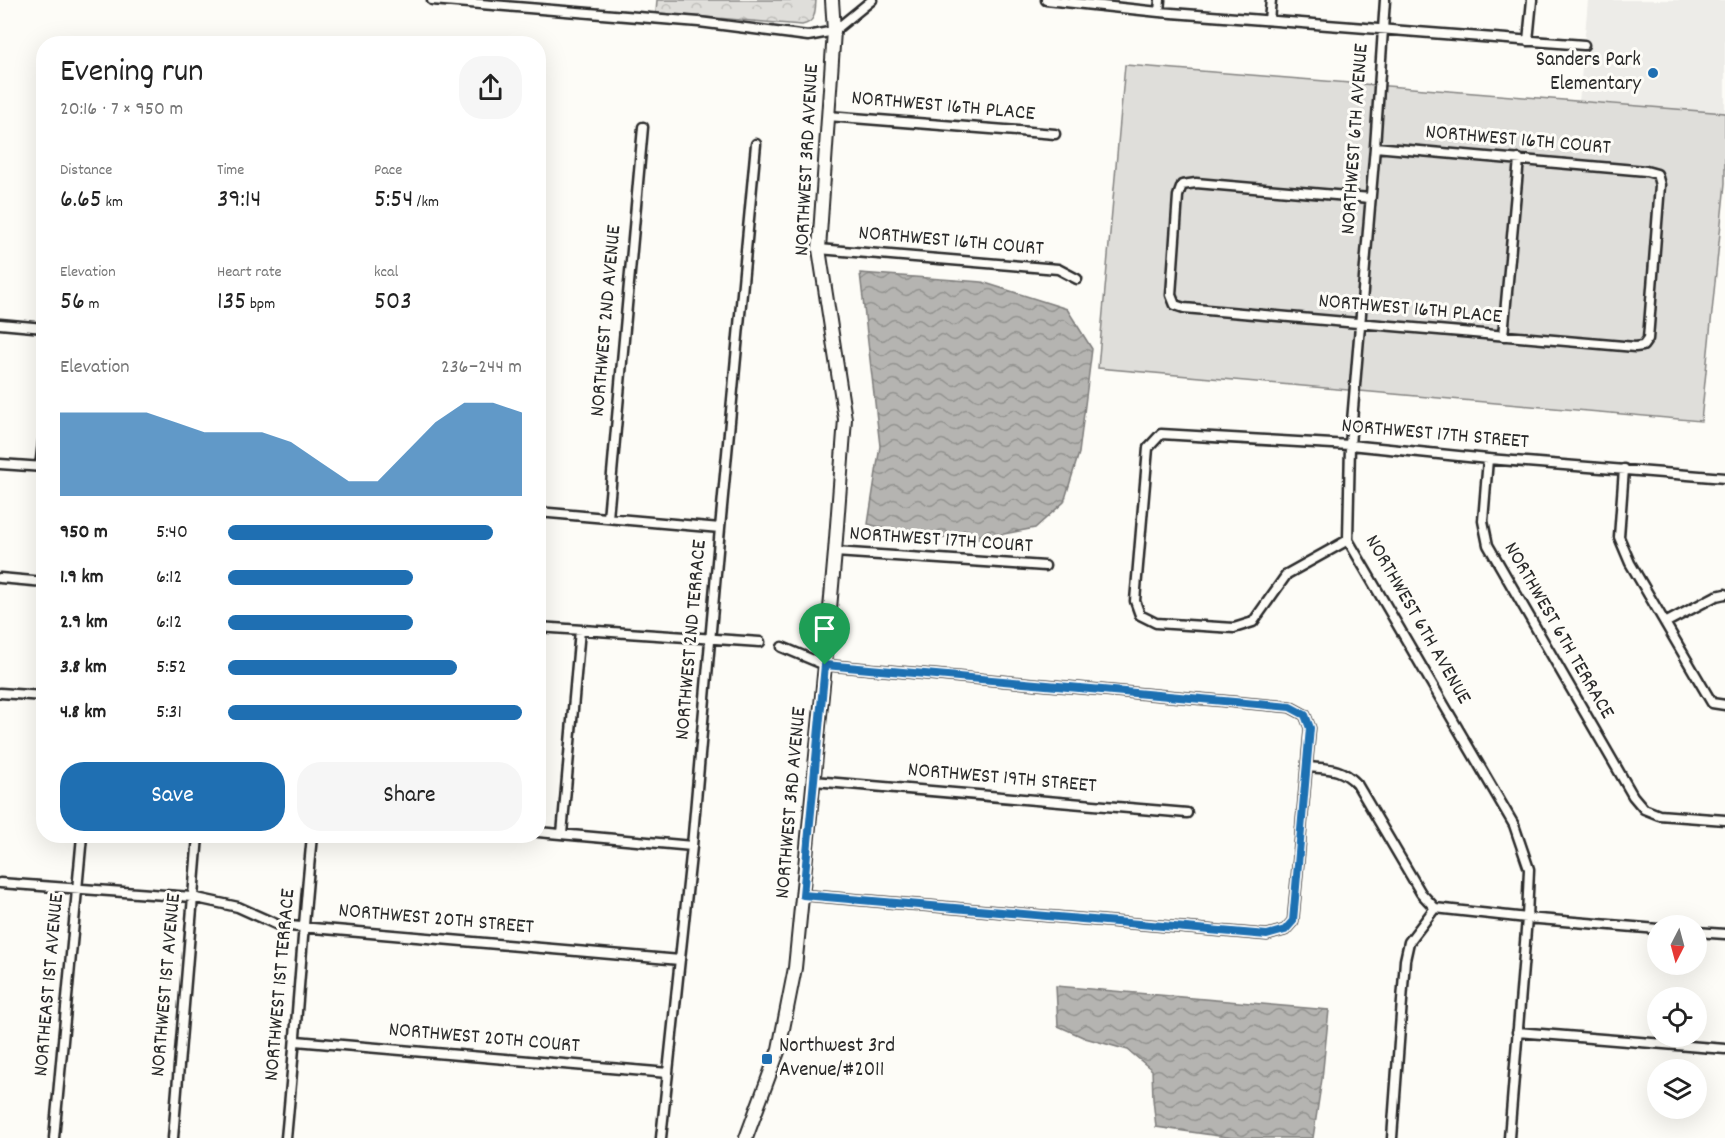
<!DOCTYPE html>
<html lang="en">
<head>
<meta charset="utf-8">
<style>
  :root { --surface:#fff; --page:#f6f6f6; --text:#222; --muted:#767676; --accent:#1f6fb2 }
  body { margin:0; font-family:Dekko,sans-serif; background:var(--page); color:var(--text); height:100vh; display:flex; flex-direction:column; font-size:22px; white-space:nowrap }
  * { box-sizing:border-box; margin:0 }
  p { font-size:20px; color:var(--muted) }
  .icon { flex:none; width:33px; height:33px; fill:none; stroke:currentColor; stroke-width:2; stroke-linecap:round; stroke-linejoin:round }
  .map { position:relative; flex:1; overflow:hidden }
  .details { position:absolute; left:36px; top:36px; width:510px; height:807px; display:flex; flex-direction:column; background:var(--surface); border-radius:24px; box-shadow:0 6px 24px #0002 }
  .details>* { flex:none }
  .needle { width:39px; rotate:186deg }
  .tools { position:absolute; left:1647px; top:915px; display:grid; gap:12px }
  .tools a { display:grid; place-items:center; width:60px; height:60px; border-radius:50%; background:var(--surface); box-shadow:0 6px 24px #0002; font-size:30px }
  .pin { position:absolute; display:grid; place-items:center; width:51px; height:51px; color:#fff; margin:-62px -26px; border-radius:50% 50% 50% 0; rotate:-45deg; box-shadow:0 0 6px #0007 }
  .pin .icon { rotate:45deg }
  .round { display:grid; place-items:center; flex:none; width:63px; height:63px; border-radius:24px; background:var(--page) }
  .head { display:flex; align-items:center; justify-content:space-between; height:102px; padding:0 24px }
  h1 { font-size:33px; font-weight:600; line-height:45px }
  .stats { display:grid; grid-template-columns:repeat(3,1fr); gap:9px; height:102px; padding:6px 24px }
  .stats div { display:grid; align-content:center }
  .stats b { font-size:26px; font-weight:600 }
  .stats small { font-size:16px; font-weight:400 }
  .stats p { font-size:16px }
  .chart { height:168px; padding:12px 24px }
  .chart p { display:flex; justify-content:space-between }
  .chart svg { width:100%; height:108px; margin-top:6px; fill:var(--accent); opacity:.7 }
  .action { display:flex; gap:12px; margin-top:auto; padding:12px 24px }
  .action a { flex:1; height:69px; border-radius:24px; background:var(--accent); color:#fff; font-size:24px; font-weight:600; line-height:69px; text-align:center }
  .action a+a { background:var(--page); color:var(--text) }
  ul { padding:0 24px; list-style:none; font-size:20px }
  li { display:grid; grid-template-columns:96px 72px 1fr; align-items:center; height:45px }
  li i { height:15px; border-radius:8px; background:var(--accent) }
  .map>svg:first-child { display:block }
  .built { fill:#edece8 }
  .grass { fill:#dfdeda; stroke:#858482; stroke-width:1.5 }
  .park { fill:url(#park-crowns); stroke:#858482; stroke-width:1.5 }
  .water { fill:url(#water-waves); stroke:#7e7d7b; stroke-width:1.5 }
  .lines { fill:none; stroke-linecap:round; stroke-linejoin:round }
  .street-casing { stroke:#2b2b2b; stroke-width:13 }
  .secondary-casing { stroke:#2b2b2b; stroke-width:16 }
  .street { stroke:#fdfcf7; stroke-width:8 }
  .secondary { stroke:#fdfcf7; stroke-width:12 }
  .route-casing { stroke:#fff; stroke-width:12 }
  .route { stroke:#1f6fb2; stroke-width:8 }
  .poi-dot { fill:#1f6fb2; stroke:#fdfcf7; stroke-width:2 }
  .labels { text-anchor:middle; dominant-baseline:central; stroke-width:6; stroke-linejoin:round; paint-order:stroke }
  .poi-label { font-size:21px; fill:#2b2b2b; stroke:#fdfcf7; text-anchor:end }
  .street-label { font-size:21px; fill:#2b2b2b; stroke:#fdfcf7 }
</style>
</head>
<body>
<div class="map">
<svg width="1725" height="1138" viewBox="0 0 1725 1138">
  <defs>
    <pattern id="park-crowns" width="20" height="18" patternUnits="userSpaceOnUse" patternTransform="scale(1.5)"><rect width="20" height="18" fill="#dfdeda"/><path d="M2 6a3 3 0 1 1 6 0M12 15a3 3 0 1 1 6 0" fill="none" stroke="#c0bfbb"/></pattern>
    <pattern id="water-waves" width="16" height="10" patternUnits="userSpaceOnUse" patternTransform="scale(1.5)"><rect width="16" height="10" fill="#b5b4b1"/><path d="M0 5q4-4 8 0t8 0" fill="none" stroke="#939390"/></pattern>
  </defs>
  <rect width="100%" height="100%" fill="#fdfcf7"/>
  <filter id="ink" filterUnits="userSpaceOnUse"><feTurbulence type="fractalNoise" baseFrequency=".0167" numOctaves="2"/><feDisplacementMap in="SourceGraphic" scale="12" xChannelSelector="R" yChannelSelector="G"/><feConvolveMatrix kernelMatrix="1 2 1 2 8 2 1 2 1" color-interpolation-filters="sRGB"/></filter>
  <g filter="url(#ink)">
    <!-- built -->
    <path class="built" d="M1588 0H1725V113L1579 102Z"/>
    <!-- grass -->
    <path class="grass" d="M1125 65 1725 113V183L1701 421 1098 368Z"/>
    <!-- park -->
    <path class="park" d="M657 0H816C815 12 816 22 802 25L656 13Z"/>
    <!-- water -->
    <path class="water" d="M860 273 982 282 1067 309 1092 349 1079 453 1064 502 1035 528 972 540 913 536 868 524 880 446Z
      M1056 986 1329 1010 1322 1079 1313 1138H1233L1156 1127 1153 1099 1152 1070 1128 1050 1085 1038 1058 1026Z"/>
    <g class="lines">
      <!-- street casing -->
      <g class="street-casing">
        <path id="street" d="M432 0 699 22 808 36 834 31 872 0
          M1046 0 1159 12 1584 45
          M1385 0 1375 147 1350 445 1348 540 1514 825 1529 869 1527 918 1509 1138
          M1159 12 1160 0
          M1269 20 1271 0
          M1528 41 1532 0
          M828 116 1055 134
          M1370 198 1196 183 1182 185 1178 196 1171 295 1175 305 1184 308 1635 347 1643 346 1648 339 1660 185 1657 174 1646 171 1375 147
          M819 249 1058 269 1077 279
          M0 324 44 328
          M1503 336 1519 159
          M1488 459 1483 521 1488 545 1633 796 1644 809 1659 815 1725 820
          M0 464 44 467
          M40 467 44 435
          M1624 469 1619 537 1630 563 1712 703 1725 705
          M538 512 720 528
          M608 518 643 127
          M1348 540 1287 574 1253 622 1234 628 1156 623 1140 615 1135 601 1148 448 1161 434 1350 445 1488 459 1725 478
          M835 552 1045 566
          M0 578 44 582
          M1665 623 1716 596 1725 594
          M538 627 760 642
          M782 647 825 665 1290 707 1305 715 1310 728 1293 921 1285 930 1267 935 803 895
          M0 693 44 696
          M1307 767C1328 769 1341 767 1357 784L1421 893 1435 908 1409 942 1405 960 1392 1138
          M814 781 1187 813
          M538 832 692 846
          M562 834 580 630
          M0 883 192 897 238 907 278 925 680 960
          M1435 908 1527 918 1658 929
          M1696 932 1725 934
          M1517 1032 1725 1049
          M296 1041 668 1073
          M54 1138 82 836
          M173 1138 198 836
          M286 1138C296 1037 302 936 312 836
          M661 1138 692 846 720 528 756 144"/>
      </g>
      <!-- secondary casing -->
      <g class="secondary-casing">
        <path id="secondary" d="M746 1138 779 1049 795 968 825 665 835 552 845 419 819 249 834 31 832 0"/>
      </g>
      <!-- street -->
      <use href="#street" class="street"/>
      <!-- secondary -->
      <use href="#secondary" class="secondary"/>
    </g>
  </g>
  <g class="lines" filter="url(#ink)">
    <!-- route casing -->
    <g class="route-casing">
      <path id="route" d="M825 665 1290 707 1305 715 1310 728 1293 921 1285 930 1267 935 803 895Z"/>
    </g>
    <!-- route -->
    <use href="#route" class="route"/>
  </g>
  <!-- markers -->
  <g class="poi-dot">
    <circle cx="1653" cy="73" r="6"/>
    <rect x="761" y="1053" width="12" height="12" rx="3"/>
  </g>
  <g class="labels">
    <!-- poi labels -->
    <g class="poi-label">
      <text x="1641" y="61">Sanders Park<tspan x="1641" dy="24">Elementary</tspan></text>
      <text x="779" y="1047" text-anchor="start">Northwest 3rd<tspan x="779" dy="24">Avenue/#2011</tspan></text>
    </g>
    <!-- street labels -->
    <g class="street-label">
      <text transform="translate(943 107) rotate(5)">NORTHWEST 16TH PLACE</text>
      <text transform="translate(1356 139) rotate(-86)">NORTHWEST 6TH AVENUE</text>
      <text transform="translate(1518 141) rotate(5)">NORTHWEST 16TH COURT</text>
      <text transform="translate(808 160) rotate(-87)">NORTHWEST 3RD AVENUE</text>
      <text transform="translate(951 242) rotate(5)">NORTHWEST 16TH COURT</text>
      <text transform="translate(1410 310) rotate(5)">NORTHWEST 16TH PLACE</text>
      <text transform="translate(607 321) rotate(-85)">NORTHWEST 2ND AVENUE</text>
      <text transform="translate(1435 435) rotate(5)">NORTHWEST 17TH STREET</text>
      <text transform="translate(941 541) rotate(4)">NORTHWEST 17TH COURT</text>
      <text transform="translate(1417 620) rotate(60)">NORTHWEST 6TH AVENUE</text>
      <text transform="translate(1558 631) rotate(60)">NORTHWEST 6TH TERRACE</text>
      <text transform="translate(692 640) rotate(-85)">NORTHWEST 2ND TERRACE</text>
      <text transform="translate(1002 779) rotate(5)">NORTHWEST 19TH STREET</text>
      <text transform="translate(792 803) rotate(-85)">NORTHWEST 3RD AVENUE</text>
      <text transform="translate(436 920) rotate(5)">NORTHWEST 20TH STREET</text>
      <text transform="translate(50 985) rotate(-85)">NORTHEAST 1ST AVENUE</text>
      <text transform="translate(167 985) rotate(-85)">NORTHWEST 1ST AVENUE</text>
      <text transform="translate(281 985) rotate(-85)">NORTHWEST 1ST TERRACE</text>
      <text transform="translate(484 1039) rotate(5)">NORTHWEST 20TH COURT</text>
    </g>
  </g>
</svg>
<div class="tools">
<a><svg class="needle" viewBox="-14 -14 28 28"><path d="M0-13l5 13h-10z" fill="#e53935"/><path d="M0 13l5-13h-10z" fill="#767676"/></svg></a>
<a><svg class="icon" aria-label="locate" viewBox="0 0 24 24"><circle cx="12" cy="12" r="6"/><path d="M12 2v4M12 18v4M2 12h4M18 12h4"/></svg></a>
<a><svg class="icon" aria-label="layers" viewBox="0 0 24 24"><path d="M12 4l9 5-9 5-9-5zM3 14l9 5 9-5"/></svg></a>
</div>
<div class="pin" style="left:825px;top:665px;background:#1e9e55"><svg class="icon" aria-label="arrive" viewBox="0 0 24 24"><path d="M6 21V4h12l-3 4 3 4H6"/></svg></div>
<section class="details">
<div class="head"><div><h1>Evening run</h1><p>20:16 · 7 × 950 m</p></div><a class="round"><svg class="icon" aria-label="share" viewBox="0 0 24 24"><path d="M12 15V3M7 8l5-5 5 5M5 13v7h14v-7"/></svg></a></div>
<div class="stats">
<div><p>Distance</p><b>6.65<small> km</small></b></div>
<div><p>Time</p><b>39:14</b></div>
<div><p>Pace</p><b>5:54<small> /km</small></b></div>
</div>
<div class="stats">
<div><p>Elevation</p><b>56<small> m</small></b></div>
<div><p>Heart rate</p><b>135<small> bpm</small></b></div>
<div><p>kcal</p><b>503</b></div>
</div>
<div class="chart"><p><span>Elevation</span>236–244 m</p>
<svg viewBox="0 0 160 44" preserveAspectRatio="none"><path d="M0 44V10L10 10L20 10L30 10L40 14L50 18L60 18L70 18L80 22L90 30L100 38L110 38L120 26L130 14L140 6L150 6L160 10V44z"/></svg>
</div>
<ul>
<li><b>950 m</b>5:40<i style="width:90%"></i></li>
<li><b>1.9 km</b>6:12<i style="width:63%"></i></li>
<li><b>2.9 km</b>6:12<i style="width:63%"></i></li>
<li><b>3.8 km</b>5:52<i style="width:78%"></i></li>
<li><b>4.8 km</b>5:31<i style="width:100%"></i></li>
</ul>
<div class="action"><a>Save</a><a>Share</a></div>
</section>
</div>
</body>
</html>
